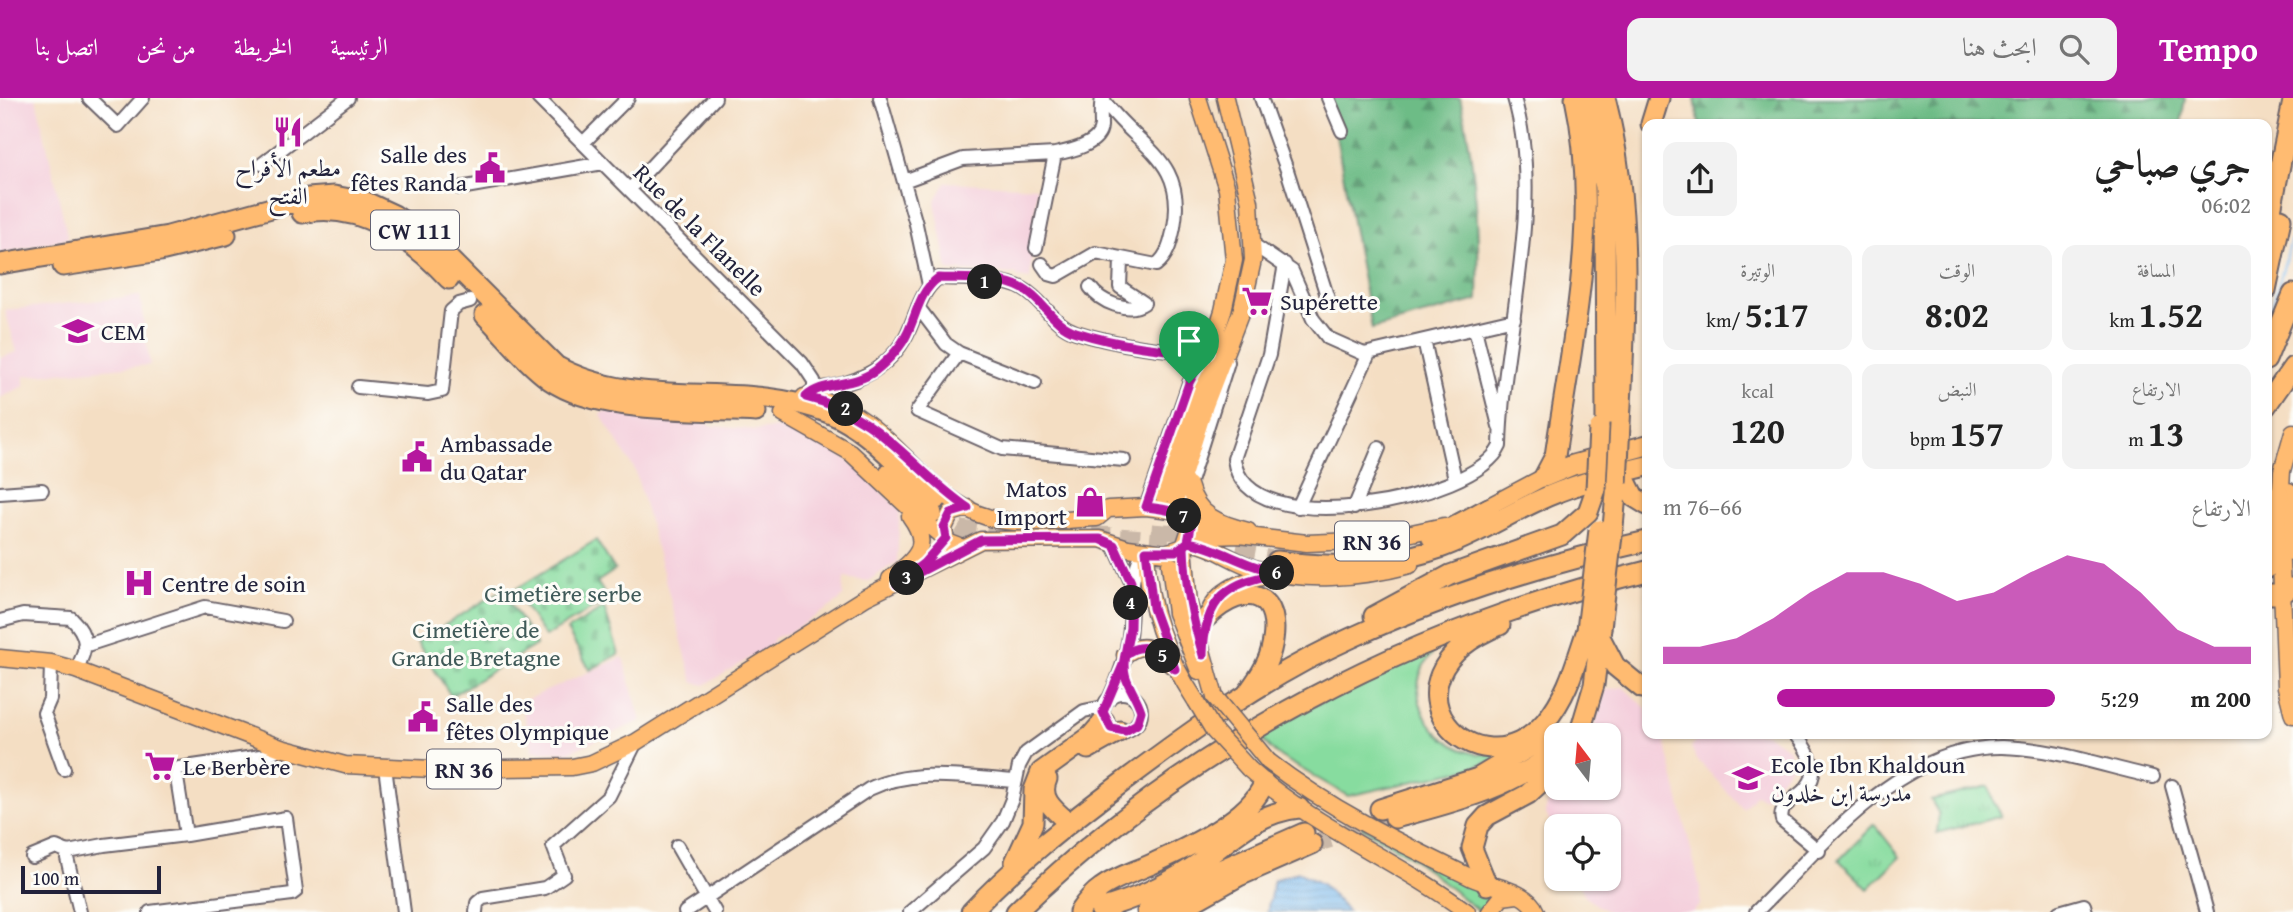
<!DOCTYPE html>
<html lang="ar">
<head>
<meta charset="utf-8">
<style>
  :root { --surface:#fff; --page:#f2f2f2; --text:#222; --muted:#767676; --accent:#b5179e }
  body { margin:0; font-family:"Gentium Book Plus",Amiri,serif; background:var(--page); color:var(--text); direction:rtl; height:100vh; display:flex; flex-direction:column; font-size:26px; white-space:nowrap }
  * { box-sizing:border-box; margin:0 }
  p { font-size:23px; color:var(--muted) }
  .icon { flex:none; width:38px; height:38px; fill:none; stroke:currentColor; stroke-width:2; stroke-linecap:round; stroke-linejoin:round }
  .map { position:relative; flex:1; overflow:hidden; direction:ltr }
  .drawer { position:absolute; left:1642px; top:21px; width:630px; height:620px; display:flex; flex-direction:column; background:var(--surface); border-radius:14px; box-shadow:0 2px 5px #0004; direction:rtl }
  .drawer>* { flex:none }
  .needle { width:46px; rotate:344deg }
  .controls { position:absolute; left:1544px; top:625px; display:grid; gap:14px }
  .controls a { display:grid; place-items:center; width:77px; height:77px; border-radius:14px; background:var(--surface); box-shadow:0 2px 5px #0004; font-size:35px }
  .scale { position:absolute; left:21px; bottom:18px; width:140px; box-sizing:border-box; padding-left:7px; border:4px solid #22223b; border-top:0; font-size:19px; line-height:24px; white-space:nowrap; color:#22223b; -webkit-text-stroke:5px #fdfcf7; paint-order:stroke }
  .pin { position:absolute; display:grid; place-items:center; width:60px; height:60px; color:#fff; margin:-72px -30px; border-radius:50% 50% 50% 0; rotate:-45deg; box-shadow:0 0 7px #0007 }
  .pin .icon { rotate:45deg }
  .km { position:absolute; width:35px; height:35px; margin:-18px; border-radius:50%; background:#222; color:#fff; font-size:19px; line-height:35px; text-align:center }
  .round { display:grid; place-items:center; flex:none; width:74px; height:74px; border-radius:14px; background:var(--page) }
  .summary { display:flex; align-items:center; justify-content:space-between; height:119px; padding:0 21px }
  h1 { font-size:38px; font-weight:600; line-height:52px }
  .stats { display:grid; grid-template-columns:repeat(3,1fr); gap:10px; height:119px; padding:7px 21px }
  .stats div { display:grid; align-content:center; border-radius:14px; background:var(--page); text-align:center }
  .stats b { font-size:35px; font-weight:600 }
  .stats small { font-size:19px; font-weight:400 }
  .stats p { font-size:19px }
  .chart { height:196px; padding:14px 21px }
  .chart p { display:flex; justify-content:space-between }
  .chart svg { width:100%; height:126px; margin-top:7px; fill:var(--accent); opacity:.7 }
  ul { padding:0 21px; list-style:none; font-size:23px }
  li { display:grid; grid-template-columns:112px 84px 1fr; align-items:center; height:52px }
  li i { height:18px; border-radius:9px; background:var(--accent) }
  header { display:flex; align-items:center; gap:42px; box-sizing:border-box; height:98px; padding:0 35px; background:var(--accent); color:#fff }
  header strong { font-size:33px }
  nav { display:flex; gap:38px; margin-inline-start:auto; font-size:24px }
  .search { width:490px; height:63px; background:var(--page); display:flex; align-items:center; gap:18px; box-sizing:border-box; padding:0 24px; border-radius:14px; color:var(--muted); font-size:26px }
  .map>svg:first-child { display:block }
  .built { fill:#f4cfdc }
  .green { fill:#87dc9f; stroke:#547f6d; stroke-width:2 }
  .forest { fill:url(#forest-firs); stroke:#486f60; stroke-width:2 }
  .cemetery { fill:url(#cemetery-stones); stroke:#547f6d; stroke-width:2 }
  .park { fill:url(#park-tufts); stroke:#547f6d; stroke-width:2 }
  .water { fill:url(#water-rules); stroke:#4e6d94; stroke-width:2 }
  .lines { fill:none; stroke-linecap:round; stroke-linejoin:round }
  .stream { stroke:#79b8ed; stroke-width:2.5 }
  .major-tunnel { stroke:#cab8a8; stroke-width:16; stroke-dasharray:16 8; stroke-linecap:butt }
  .highway-tunnel { stroke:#cab8a8; stroke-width:19; stroke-dasharray:19 10; stroke-linecap:butt }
  .minor-casing { stroke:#6c646b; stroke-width:16 }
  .major-casing { stroke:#6c646b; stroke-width:19 }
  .highway-casing { stroke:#6c646b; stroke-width:23 }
  .minor { stroke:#fff; stroke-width:12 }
  .major { stroke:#ffbb71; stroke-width:16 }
  .highway { stroke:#ffbb71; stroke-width:19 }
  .major-bridge-casing { stroke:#6c646b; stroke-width:19; stroke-linecap:butt }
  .highway-bridge-casing { stroke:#6c646b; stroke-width:23; stroke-linecap:butt }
  .major-bridge { stroke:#ffbb71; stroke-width:16 }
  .highway-bridge { stroke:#ffbb71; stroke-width:19 }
  .route-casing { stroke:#fff; stroke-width:14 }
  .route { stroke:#b5179e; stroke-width:9 }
  .labels { text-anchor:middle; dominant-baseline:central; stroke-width:6; stroke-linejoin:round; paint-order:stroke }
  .shield { fill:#fdfcf7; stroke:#646373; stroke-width:2 }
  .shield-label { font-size:23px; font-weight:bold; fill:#22223b }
  .poi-label { font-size:24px; fill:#22223b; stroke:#fdfcf7; text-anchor:start }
  .street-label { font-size:24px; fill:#22223b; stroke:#fdfcf7 }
  .park-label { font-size:24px; fill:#405a59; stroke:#fdfcf7 }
</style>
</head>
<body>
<header>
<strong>Tempo</strong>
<div class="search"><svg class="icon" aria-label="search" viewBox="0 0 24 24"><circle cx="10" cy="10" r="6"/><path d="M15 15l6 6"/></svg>ابحث هنا</div>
<nav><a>الرئيسية</a><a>الخريطة</a><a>من نحن</a><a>اتصل بنا</a></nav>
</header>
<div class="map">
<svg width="2293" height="814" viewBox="0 0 2293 814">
  <defs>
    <pattern id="forest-firs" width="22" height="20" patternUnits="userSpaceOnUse" patternTransform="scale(1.75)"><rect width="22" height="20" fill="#6dbc86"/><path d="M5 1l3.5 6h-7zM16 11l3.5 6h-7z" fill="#59986f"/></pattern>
    <pattern id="cemetery-stones" width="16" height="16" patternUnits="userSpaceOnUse" patternTransform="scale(1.75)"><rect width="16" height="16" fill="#87dc9f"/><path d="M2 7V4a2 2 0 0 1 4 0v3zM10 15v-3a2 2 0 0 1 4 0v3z" fill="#74bc8a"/></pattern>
    <pattern id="park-tufts" width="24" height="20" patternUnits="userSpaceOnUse" patternTransform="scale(1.75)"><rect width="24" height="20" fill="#87dc9f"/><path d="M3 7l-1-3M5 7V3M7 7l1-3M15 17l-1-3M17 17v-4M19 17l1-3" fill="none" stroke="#74bc8a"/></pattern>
    <pattern id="water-rules" width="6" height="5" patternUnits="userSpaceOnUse" patternTransform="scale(1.75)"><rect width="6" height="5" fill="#79b8ed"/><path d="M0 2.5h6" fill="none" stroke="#6395c1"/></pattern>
  </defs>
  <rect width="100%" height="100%" fill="#fdfcf7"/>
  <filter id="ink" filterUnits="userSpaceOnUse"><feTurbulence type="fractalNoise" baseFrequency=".0143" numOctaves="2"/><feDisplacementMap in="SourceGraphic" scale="14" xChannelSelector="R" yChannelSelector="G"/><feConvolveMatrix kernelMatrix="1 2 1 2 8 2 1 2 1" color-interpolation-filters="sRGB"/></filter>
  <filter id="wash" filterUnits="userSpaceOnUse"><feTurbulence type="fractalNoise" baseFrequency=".00686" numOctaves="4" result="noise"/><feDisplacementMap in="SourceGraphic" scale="28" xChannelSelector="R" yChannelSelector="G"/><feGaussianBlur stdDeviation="1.57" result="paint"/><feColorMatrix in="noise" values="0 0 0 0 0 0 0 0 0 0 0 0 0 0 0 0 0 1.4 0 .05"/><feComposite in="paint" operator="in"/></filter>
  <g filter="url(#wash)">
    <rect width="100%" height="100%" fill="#f4dec3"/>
    <!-- built -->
    <path class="built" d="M0 0H36L68 140 0 156Z
      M946 84 1037 89 1030 181 1017 179 1016 176 948 172 935 104Z
      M140 198 150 267 24 278V288L0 300V260L17 254 5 212Z
      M605 313 696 321 713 328 755 332 791 329 824 344 851 365 900 412 897 464 868 483 844 480 843 498 838 504 791 534 774 540 772 547 705 587 693 584 635 372 600 316Z
      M623 559 641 623 569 654 533 653 521 604Z
      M1623 589 1647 611V635H1662L1664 639 1700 789V807L1693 814H1608L1586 800 1577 781 1608 780V728H1556V736L1545 714 1556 681V690H1608V637H1592L1605 592Z
      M1701 635H1765L1788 650 1793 665 1764 701 1756 696 1743 711 1696 660 1691 649Z"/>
    <!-- green -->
    <path class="green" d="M1441 548C1397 581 1422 639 1469 654 1485 659 1502 655 1519 652L1469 671 1348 698 1276 656 1260 640 1302 613Z
      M1332 712 1498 797 1485 814H1480L1414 761Z"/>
    <!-- forest -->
    <path class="forest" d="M1329 0H1460C1476 67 1480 133 1478 202L1372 231Z
      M1695 0H2185L2181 26H1699Z"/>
    <!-- cemetery -->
    <path class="cemetery" d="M596 442 615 472 597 484 608 501 545 539 514 492Z
      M502 492 536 547 451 598 417 544Z
      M604 510 619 556 590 572 567 532Z"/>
    <!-- park -->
    <path class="park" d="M1989 688 1993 703 2002 718 1937 735 1939 716 1931 702Z
      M1874 726 1900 759 1868 791 1839 762Z"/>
    <!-- water -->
    <path class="water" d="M1298 774 1323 787 1348 814H1267L1274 782Z"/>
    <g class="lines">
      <!-- stream -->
      <path class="stream" d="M2266 230 2291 142"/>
    </g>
  </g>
  <g filter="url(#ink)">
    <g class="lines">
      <!-- major-tunnel -->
      <path class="major-tunnel" d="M1157 466 1162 400
        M1170 466 1175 402"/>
      <!-- highway-tunnel -->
      <path class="highway-tunnel" d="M933 415 961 432 1002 437
        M1092 438C1155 439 1216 450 1277 463
        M1312 746 1395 720"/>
      <!-- minor casing -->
      <g class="minor-casing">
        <path id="minor" d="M89 0 118 28 143 0
          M538 0 802 265 814 283V291L808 296
          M880 0 916 126 929 187
          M1261 0 1287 72 1329 204
          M1328 0 1342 33
          M583 45 628 0
          M262 66 348 0
          M904 83 963 61 1055 56
          M460 90 603 65
          M630 91 715 0
          M1254 147 1292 173 1313 221 1328 240 1364 256 1514 221
          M1036 150 1055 56C1070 53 1100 47 1101 28 1101 19 1100 10 1102 0
          M1042 166 1049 176 1056 178 1096 155 1156 167C1168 158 1171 144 1174 129 1187 59 1135 49 1102 0
          M1285 166 1269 257 1234 361C1244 449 1476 402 1500 348 1502 238 1546 107 1514 0
          M1090 189C1100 204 1128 216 1144 205L1120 189 1121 162
          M918 209 946 246 959 255 1035 285
          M1475 231 1499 328
          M1424 242 1455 381
          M959 255 917 313 1002 351 1124 362
          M358 289 428 296 442 293 451 213 459 206 470 203
          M814 291C853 288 889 272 907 236 917 216 920 194 938 180 961 181 1004 180 1023 191 1043 202 1053 227 1076 234 1117 247 1166 254 1209 254
          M0 395 42 392
          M1146 409 1189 285 1204 260
          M1298 409 1369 256
          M1354 410 1379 350
          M1185 419 1189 387 1228 264
          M1114 447 1131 484
          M0 523 23 517 71 520C89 538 88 550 76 572
          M84 548 205 509 283 523
          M51 565 50 601 44 615 64 671
          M1103 614a19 19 0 1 1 38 0a19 19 0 1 1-38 0Z
          M1109 601C1119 580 1126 561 1129 538 1133 507 1128 481 1143 453
          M1794 635C1846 698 1774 694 1782 722L1819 753
          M385 669 404 814
          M2172 688 2207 814
          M677 748 715 814
          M32 759 56 749 68 754
          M80 814 67 760 68 754 104 747 186 737 176 674 179 670 267 657 281 650
          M150 814 292 796 296 793 286 720 186 737
          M476 814 477 805 483 800 545 790 564 777 553 748 609 698 636 644
          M685 814 869 691C914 669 968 680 1016 683
          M910 814 984 750 1003 723 1012 701 1019 668 1026 655 1084 613 1103 609
          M1756 814C1824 747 1898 648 2002 649 2052 650 2104 668 2153 679
          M2059 814 2084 807 2086 814"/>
      </g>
      <!-- major casing -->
      <g class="major-casing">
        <path id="major" d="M804 299C892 311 915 399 990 420 1022 429 1063 421 1097 420L1108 411 1146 409 1171 412 1212 438 1239 437 1307 445 1379 442 1444 428
          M783 316 850 354 918 418 950 445 963 450
          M1189 387C1197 418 1219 426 1248 433
          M1163 397 1223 213 1234 162 1227 91 1198 0
          M1176 400 1205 307 1242 211 1253 162 1250 104 1225 0
          M2280 406 2282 373 2293 334
          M1478 414 1544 379
          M945 438 944 430 951 415 968 410
          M2280 442 2286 589 2293 617
          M1194 445C1216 449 1232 463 1254 470 1302 485 1361 480 1410 467
          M1184 449 1189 506 1215 599
          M1146 453C1148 510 1165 556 1196 603
          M2288 454 2289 393
          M1170 466 1176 515 1199 573
          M890 481C915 461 933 449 910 418
          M1211 510C1222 488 1250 481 1272 477
          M1125 557C1143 542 1157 551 1170 566
          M0 560 51 565 76 572 281 650 345 667 433 671 572 669 592 665 636 644 866 499 981 442 1100 441 1128 450 1165 455 1184 449 1191 428
          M1268 663C1331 712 1400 745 1472 780 1491 789 1528 792 1536 814
          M1249 671C1313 729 1397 762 1467 814
          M1490 814 1502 799 1517 797"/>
      </g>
      <!-- highway casing -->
      <g class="highway-casing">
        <path id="highway" d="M1588 0 1605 89 1606 329
          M1605 0C1632 104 1626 219 1620 326
          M1651 26 1659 0
          M302 115C359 102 412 141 449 181
          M2266 137 2293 3
          M0 166 168 138 308 100 334 98 366 104 394 117 430 142 556 268C640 315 743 280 829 315 873 333 900 373 937 401
          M63 168 160 153 226 137
          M2266 192 2281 121
          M485 217C506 238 526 265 550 282 599 316 697 311 756 314
          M2266 262 2293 196
          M2266 308 2293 269
          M890 374 932 415
          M1544 379 1555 358C1572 242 1601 117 1575 0
          M1544 379 1573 367 1647 347
          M1626 383 1634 399 1647 407
          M1613 429 1617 385
          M1432 440 1489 410
          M1277 463C1333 471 1387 468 1440 450 1474 438 1503 419 1535 404 1571 387 1609 377 1647 368
          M2266 471 2273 458 2279 396
          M2266 496H2282L2290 490
          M1374 518 1450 477 1562 437 1588 414 1596 391
          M1207 519C1247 480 1285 496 1271 552 1267 568 1257 582 1247 596
          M1500 527C1365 582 1477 703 1545 624 1568 597 1576 564 1587 532
          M1601 541 1615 568 1642 590
          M1579 637 1594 587 1601 530
          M1088 651 1120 633
          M1047 681C1038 701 1055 713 1069 725
          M1380 711 1478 680 1538 644
          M1395 720C1453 704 1508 692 1556 653
          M1015 764 1033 725 1034 692 1041 674 1091 638 1104 623
          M1487 787 1472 750 1478 728 1487 718 1528 696 1556 670
          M1100 811C1133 802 1164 788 1193 769 1229 745 1253 715 1299 710
          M971 814C1016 766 1067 726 1119 687 1192 632 1268 577 1351 540 1446 496 1545 466 1647 443
          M1016 814C1192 643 1410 531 1647 473
          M1079 814C1085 805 1092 796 1101 790 1117 778 1138 773 1156 764 1189 749 1251 720 1264 685
          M1147 814 1220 772 1304 735
          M1175 814 1239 778 1312 746"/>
      </g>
      <!-- minor -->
      <use href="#minor" class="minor"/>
      <!-- major -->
      <use href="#major" class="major"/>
      <!-- highway -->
      <use href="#highway" class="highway"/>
      <!-- major-bridge casing -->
      <g class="major-bridge-casing">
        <path id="major-bridge" d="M1215 599 1268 663
          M1196 603 1214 633 1249 671"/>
      </g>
      <!-- highway-bridge casing -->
      <g class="highway-bridge-casing">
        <path id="highway-bridge" d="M1617 385 1620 326
          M1596 391 1599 331
          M1601 530 1613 429
          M1587 532 1599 432"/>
      </g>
      <!-- major-bridge -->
      <use href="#major-bridge" class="major-bridge"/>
      <!-- highway-bridge -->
      <use href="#highway-bridge" class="highway-bridge"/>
    </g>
  </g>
  <g class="lines" filter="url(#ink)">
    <!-- route casing -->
    <g class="route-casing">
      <path id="route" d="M1189 285 1200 264 1209 254C1166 254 1117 247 1076 234 1053 227 1043 202 1023 191 1001 178 963 181 938 180 919 194 917 216 907 236 901 249 886 264 875 273 853 289 822 283 806 299 881 317 908 368 968 410L951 415 944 429 946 440 924 465 897 486 981 442 1100 441 1114 447 1131 484 1130 530 1123 567 1103 614 1111 630 1125 633 1137 626 1141 613C1135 592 1120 583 1125 557 1146 540 1160 555 1175 571L1153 510 1146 453H1176L1188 444C1222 450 1248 471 1283 475 1228 483 1204 499 1203 557 1192 520 1185 487 1184 449L1188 444 1191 428C1180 412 1164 411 1146 409L1189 285"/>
    </g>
    <!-- route -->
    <use href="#route" class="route"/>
  </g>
  <!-- icons -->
  <defs>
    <g id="restaurant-bare" transform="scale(2.415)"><path d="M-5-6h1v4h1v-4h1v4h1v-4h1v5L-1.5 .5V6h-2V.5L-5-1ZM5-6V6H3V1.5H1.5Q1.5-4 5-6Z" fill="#b5179e" stroke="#fdfcf7" stroke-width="2.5" paint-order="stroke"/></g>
    <g id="civic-bare" transform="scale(2.415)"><path d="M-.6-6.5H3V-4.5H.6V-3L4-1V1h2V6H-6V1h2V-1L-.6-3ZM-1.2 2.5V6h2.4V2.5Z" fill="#b5179e" stroke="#fdfcf7" stroke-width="2.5" paint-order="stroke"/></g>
    <g id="supermarket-bare" transform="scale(2.415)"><path d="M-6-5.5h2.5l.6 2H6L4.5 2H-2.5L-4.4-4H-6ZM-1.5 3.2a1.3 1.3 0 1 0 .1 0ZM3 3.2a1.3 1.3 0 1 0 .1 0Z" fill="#b5179e" stroke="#fdfcf7" stroke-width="2.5" paint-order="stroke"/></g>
    <g id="school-bare" transform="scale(2.415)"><path d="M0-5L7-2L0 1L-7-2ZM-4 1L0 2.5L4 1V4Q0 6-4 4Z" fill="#b5179e" stroke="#fdfcf7" stroke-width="2.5" paint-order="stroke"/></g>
    <g id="shop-bare" transform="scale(2.415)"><path d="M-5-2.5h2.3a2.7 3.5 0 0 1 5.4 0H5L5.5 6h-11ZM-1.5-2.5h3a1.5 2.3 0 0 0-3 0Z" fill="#b5179e" stroke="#fdfcf7" stroke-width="2.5" paint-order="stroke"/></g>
    <g id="hospital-bare" transform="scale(2.415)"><path d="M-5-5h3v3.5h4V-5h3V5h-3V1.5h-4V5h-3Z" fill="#b5179e" stroke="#fdfcf7" stroke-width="2.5" paint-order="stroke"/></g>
  </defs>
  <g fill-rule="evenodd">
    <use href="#restaurant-bare" x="288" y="34"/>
    <use href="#civic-bare" x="490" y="70"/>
    <use href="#supermarket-bare" x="1257" y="203"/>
    <use href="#school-bare" x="78" y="233"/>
    <use href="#civic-bare" x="417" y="359"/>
    <use href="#shop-bare" x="1090" y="404"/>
    <use href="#hospital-bare" x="139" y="485"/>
    <use href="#civic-bare" x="423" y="619"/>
    <use href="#supermarket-bare" x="160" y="668"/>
    <use href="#school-bare" x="1748" y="680"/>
  </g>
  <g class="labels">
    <!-- shield labels -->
    <g class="shield">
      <rect x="371" y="112.5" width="88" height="39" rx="5"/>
      <rect x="1335" y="423.5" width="74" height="39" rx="5"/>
      <rect x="427" y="651.5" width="74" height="39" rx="5"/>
    </g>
    <g class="shield-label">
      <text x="415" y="132">CW 111</text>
      <text x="1372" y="443">RN 36</text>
      <text x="464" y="671">RN 36</text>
    </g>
    <!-- poi labels -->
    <g class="poi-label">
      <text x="467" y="56" text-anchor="end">Salle des<tspan x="467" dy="28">fêtes Randa</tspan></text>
      <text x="288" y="69" text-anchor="middle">مطعم الأفراح<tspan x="288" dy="28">الفتح</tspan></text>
      <text x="1280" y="203">Supérette</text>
      <text x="101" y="233">CEM</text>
      <text x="440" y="345">Ambassade<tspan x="440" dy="28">du Qatar</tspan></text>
      <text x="1067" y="390" text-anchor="end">Matos<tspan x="1067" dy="28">Import</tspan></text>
      <text x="162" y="485">Centre de soin</text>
      <text x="446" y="605">Salle des<tspan x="446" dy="28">fêtes Olympique</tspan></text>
      <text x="1771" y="666">Ecole Ibn Khaldoun<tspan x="1771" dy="28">مدرسة ابن خلدون</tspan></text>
      <text x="183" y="668">Le Berbère</text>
    </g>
    <!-- street labels -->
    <g class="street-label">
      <text transform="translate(700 132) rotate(45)">Rue de la Flanelle</text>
    </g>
    <!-- park labels -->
    <g class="park-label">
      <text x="563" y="495">Cimetière serbe</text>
      <text x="476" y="531">Cimetière de<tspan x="476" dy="28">Grande Bretagne</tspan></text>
    </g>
  </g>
</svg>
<div class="controls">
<a><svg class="needle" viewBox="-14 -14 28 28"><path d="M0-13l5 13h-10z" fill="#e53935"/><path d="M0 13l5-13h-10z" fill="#767676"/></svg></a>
<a><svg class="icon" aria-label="locate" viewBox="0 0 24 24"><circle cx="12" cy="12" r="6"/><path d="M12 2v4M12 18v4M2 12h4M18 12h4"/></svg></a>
</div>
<div class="scale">100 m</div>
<div class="pin" style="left:1189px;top:285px;background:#1e9e55"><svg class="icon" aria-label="arrive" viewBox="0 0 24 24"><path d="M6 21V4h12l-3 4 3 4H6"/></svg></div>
<b class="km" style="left:985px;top:184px">1</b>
<b class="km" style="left:846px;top:311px">2</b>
<b class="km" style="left:907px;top:480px">3</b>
<b class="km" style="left:1131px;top:505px">4</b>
<b class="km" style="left:1163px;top:558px">5</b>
<b class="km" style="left:1277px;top:475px">6</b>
<b class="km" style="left:1184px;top:418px">7</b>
<section class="drawer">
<div class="summary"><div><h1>جري صباحي</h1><p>06:02</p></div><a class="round"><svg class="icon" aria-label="share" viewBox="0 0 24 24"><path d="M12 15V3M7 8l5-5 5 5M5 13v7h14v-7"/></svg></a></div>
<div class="stats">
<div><p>المسافة</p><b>1.52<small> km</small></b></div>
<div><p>الوقت</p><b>8:02</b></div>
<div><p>الوتيرة</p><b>5:17<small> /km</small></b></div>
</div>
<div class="stats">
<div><p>الارتفاع</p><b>13<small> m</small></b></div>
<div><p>النبض</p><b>157<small> bpm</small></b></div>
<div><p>kcal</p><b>120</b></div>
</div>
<div class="chart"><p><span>الارتفاع</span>66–76 m</p>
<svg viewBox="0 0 160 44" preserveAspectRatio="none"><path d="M0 44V38L10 38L20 35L30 28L40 19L50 12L60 12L70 16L80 22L90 19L100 12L110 6L120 9L130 19L140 32L150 38L160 38V44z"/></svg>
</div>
<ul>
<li><b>200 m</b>5:29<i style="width:71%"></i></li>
</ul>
</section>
</div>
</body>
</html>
